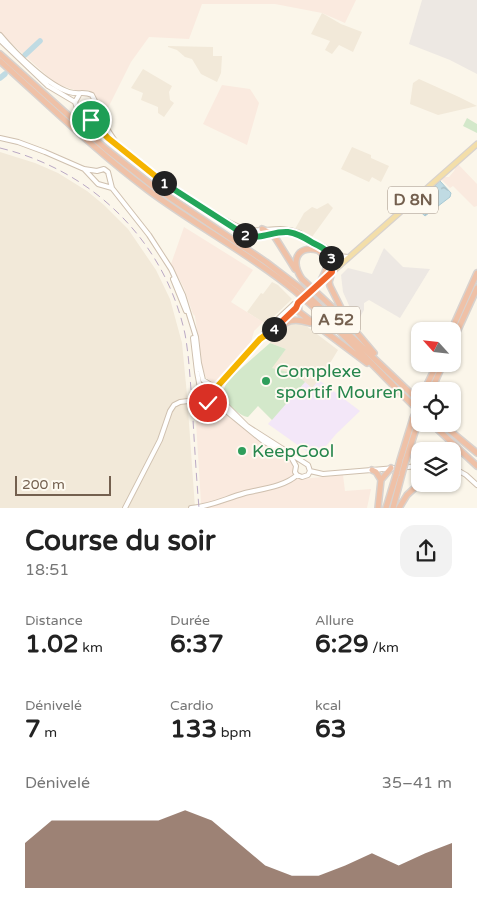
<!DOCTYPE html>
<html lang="fr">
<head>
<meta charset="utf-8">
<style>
  :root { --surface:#fff; --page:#f2f2f2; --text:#222; --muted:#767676; --accent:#744e3c }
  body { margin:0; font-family:"Varela Round",sans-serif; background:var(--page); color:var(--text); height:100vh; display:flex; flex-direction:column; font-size:19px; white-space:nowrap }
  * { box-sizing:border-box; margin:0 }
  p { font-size:16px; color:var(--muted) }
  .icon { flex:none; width:28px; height:28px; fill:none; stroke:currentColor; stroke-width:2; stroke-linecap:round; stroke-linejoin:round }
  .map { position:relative; height:508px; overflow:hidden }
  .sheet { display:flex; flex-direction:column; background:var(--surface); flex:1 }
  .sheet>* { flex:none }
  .needle { width:32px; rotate:297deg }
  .tools { position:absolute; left:411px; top:322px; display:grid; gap:10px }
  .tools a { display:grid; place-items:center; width:50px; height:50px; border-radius:10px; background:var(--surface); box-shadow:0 1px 4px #0004; font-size:25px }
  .scale { position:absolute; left:15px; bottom:12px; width:96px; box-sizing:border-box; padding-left:5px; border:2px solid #74604f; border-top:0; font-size:14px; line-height:18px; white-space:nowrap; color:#74604f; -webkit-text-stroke:4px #fefaf1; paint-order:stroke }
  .pin { position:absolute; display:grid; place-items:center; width:42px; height:42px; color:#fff; margin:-21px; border:2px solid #fff; border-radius:50%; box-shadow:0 1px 5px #0007 }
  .km { position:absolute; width:25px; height:25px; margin:-12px; border-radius:50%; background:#222; color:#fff; font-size:14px; line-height:25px; text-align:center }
  .round { display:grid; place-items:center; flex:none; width:52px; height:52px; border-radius:15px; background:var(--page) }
  .overview { display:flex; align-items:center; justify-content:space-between; height:85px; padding:0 25px }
  h1 { font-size:28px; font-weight:800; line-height:38px }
  .stats { display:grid; grid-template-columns:repeat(3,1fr); gap:8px; height:85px; padding:5px 25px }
  .stats div { display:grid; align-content:center }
  .stats b { font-size:25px; font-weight:800 }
  .stats small { font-size:14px; font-weight:400 }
  .stats p { font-size:14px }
  .chart { height:140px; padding:10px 25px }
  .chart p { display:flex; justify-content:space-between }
  .chart svg { width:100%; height:90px; margin-top:5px; fill:var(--accent); opacity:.7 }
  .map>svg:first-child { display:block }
  .residential { fill:#f2e9d9 }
  .commercial { fill:#faeadf }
  .industrial { fill:#ede8e3 }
  .education { fill:#f3e7f8 }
  .pitch { fill:#d3e8ca }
  .water { fill:url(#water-ripples); stroke:#a7c9d4 }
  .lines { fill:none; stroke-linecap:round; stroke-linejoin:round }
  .river { stroke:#c0dbe3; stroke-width:5.5 }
  .secondary-casing { stroke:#cfc0af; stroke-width:6 }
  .primary-casing { stroke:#d8d2ce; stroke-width:7 }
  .highway-casing { stroke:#d8d2ce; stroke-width:8 }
  .secondary { stroke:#fff; stroke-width:4 }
  .primary { stroke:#f3dea9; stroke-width:4.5 }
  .highway { stroke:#efc1a7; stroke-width:5 }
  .rail { stroke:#baa9c5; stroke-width:1; stroke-dasharray:8 5; stroke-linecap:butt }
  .primary-bridge-casing { stroke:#d8d2ce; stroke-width:7; stroke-linecap:butt }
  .highway-bridge-casing { stroke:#d8d2ce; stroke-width:8; stroke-linecap:butt }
  .primary-bridge { stroke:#f3dea9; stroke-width:4.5 }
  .highway-bridge { stroke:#efc1a7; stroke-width:5 }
  .split-1-casing { stroke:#fff; stroke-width:10 }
  .split-2-casing { stroke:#fff; stroke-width:10 }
  .split-3-casing { stroke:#fff; stroke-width:10 }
  .split-4-casing { stroke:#fff; stroke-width:10 }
  .split-5-casing { stroke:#fff; stroke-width:10 }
  .split-1 { stroke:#f5b400; stroke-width:6 }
  .split-2 { stroke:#22a559; stroke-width:6 }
  .split-3 { stroke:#22a559; stroke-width:6 }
  .split-4 { stroke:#f0652b; stroke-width:6 }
  .split-5 { stroke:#f5b400; stroke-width:6 }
  .leisure-dot { fill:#2e9e5b; stroke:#fefaf1; stroke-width:2 }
  .labels { text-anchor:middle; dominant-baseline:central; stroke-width:4; stroke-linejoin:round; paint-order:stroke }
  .shield { fill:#fefaf1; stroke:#9d8e80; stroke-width:1 }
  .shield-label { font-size:16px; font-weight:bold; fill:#74604f }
  .leisure-label { font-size:18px; fill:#27864d; stroke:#fefaf1; text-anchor:start }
</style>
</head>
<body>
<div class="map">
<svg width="477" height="508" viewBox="0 0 477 508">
  <defs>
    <pattern id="water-ripples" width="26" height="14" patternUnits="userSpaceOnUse" patternTransform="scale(1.25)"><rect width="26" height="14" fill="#c0dbe3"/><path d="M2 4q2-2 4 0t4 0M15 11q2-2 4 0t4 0" fill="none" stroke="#a1b5ba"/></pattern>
  </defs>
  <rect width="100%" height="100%" fill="#fbf6ea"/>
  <!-- residential -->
  <path class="residential" d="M322 13 341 24 362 32 353 52 339 45 332 54 325 50 330 41 311 34Z
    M168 46 213 47V56H222L221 73 217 82 201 74 192 59 185 57 177 50 168 47Z
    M143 69 172 86 169 92 170 100 174 103 164 117 158 113V107L141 100 143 93 131 88Z
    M419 79 459 97 477 106 438 115 410 104 413 83Z
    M352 147 371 155V158L389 166 381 182 372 177 369 182 341 169Z
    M0 152 35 163 58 173 87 191 104 205 128 229 156 270 170 299 182 343 187 395 195 508H0Z
    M328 203 333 208 312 237 295 229 304 213 312 207 317 209Z
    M272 282 278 285 292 299 266 324 247 312 261 293 263 294Z
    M296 323 305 325 338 350 321 378 312 388 294 374 271 368 286 349 270 343 273 335 285 326Z"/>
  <!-- commercial -->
  <path class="commercial" d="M0 0H356L345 23 322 13 275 4H202L189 39 149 37 131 62 103 118 99 108V101L89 90 77 91 55 83 0 33Z
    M222 85 250 89 259 103 247 145 203 124Z
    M457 163 477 184V206L474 207 453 186 450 188 441 179 444 177H449L454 171Z
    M184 227 253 270 231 302 263 322 254 331 251 342 219 379 213 382 206 378 202 365 195 316 193 314 184 288 171 264Z
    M201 404 223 411 251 435 291 460 294 465V474L296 477 301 479 343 475 345 491 371 489 367 508H209L201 503 195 405Z"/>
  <!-- industrial -->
  <path class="industrial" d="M422 0H477V74L450 60 409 44Z
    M384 248 403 267 430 269 400 318 369 300 364 303V310L359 319 352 312 343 292 341 275 348 268 372 274Z"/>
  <!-- education -->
  <path class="education" d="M319 380 360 411 336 434 316 458 268 424 305 382 312 388Z"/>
  <!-- pitch -->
  <path class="pitch" d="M467 118 477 124V133L463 126Z
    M270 343 286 349 272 368 295 374 305 382 272 420 258 406 248 417C240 416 226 404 224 396 222 390 226 385 228 380Z"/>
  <!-- water -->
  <path class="water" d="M440 181 451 193 450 197 425 216 414 206Z"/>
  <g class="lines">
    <!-- river -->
    <path class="river" d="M25 55 40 41
      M0 78 5 74"/>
    <!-- secondary casing -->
    <g class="secondary-casing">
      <path id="secondary" d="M0 35C15 53 47 85 69 92 78 95 84 91 92 95L96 103 92 112 87 114 78 111 75 102 79 95
        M0 40 48 86 75 102
        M94 109 115 141
        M85 114 107 138 148 171 240 233 258 237 287 232 300 235 329 253 332 258V272
        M0 138 18 142 45 152 84 169 97 171 104 169 108 172 112 188 149 235 171 269 183 295 196 337 199 363 203 380 216 388 224 403 247 426 308 465 310 471 308 475 302 477 297 475
        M84 169 98 184 112 188
        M216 215C226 220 237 228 249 230 268 232 280 225 300 233
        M323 246 339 256 348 257
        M173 279 186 311
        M270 332 296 308 298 303
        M193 338 197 372 202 399C207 404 213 403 220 406L263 441 291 457 296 466 295 472 297 475
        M216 388 262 337 265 331 294 304 298 303
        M193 401 202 399
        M452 467 466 475 477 485
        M310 471 323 474 420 466
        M125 508 160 440 170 411 174 405 180 402 188 401
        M191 508C213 506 224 499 245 493 261 489 284 487 297 475"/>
    </g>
    <!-- primary casing -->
    <g class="primary-casing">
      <path id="primary" d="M321 282 477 144"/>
    </g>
    <!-- highway casing -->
    <g class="highway-casing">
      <path id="highway" d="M0 54 106 149 153 186 266 262 300 288 420 402
        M0 61C49 105 96 151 148 190 196 226 249 253 295 291 340 328 378 372 420 412
        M262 229 273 234 295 269
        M332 272 329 282 330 286 346 318
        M319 284C326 271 333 261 318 250 295 245 291 263 302 279L347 321 374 353
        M298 303 299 312 367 363
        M451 331 477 273
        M262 337C284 333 280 313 310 323
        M452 343 477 288
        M424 391 437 364
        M431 391 443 364
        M432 424 477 466
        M442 424 477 453
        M400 460 413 418
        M406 460 420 416
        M372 470 376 472 381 480
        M452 471 457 470
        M378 508 381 480 391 468
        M386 508 396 475
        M393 508 402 474
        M399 508 407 495 420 483"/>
    </g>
    <!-- secondary -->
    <use href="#secondary" class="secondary"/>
    <!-- primary -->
    <use href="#primary" class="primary"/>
    <!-- highway -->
    <use href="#highway" class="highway"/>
    <!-- rail -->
    <path class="rail" d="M0 148C92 170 165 241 185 334 189 356 190 379 192 402 194 437 196 473 199 508"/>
    <!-- primary-bridge casing -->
    <g class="primary-bridge-casing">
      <path id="primary-bridge" d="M298 303 319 284"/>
    </g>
    <!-- highway-bridge casing -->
    <g class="highway-bridge-casing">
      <path id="highway-bridge" d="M413 418 420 402
        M402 474 406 460
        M396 475 400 460"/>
    </g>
    <!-- primary-bridge -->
    <use href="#primary-bridge" class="primary-bridge"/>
    <!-- highway-bridge -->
    <use href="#highway-bridge" class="highway-bridge"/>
  </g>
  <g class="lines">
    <!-- split-1 casing -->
    <g class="split-1-casing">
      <path id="split-1" d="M91 120 108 138 164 183"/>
    </g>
    <!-- split-2 casing -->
    <g class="split-2-casing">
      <path id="split-2" d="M164 183 245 235"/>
    </g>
    <!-- split-3 casing -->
    <g class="split-3-casing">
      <path id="split-3" d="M245 235C263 240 271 231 288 232 297 233 305 238 313 243 321 247 328 250 331 258"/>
    </g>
    <!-- split-4 casing -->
    <g class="split-4-casing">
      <path id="split-4" d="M274 329 296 308 298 303 332 272 331 258"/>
    </g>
    <!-- split-5 casing -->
    <g class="split-5-casing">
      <path id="split-5" d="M208 403 216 402 219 394 216 388 260 339 274 329"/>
    </g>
    <!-- split-1 -->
    <use href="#split-1" class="split-1"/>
    <!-- split-2 -->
    <use href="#split-2" class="split-2"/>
    <!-- split-3 -->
    <use href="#split-3" class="split-3"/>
    <!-- split-4 -->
    <use href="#split-4" class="split-4"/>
    <!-- split-5 -->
    <use href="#split-5" class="split-5"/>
  </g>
  <!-- markers -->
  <g class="leisure-dot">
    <circle cx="266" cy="381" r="5"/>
    <circle cx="242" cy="451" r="5"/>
  </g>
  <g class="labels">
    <!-- shield labels -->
    <g class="shield">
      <rect x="388" y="186.5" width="50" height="27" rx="4"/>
      <rect x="312" y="306.5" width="48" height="27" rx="4"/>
    </g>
    <g class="shield-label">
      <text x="413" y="200">D 8N</text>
      <text x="336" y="320">A 52</text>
    </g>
    <!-- leisure labels -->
    <g class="leisure-label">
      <text x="276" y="371">Complexe<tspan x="276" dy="21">sportif Mouren</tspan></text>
      <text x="252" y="451">KeepCool</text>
    </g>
  </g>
</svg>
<div class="tools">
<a><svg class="needle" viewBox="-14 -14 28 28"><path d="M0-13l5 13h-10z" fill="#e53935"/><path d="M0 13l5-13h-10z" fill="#767676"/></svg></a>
<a><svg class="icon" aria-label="locate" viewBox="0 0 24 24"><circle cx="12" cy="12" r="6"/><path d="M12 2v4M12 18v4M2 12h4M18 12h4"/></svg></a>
<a><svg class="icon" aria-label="layers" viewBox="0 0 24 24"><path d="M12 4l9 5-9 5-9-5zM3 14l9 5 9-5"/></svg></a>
</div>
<div class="scale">200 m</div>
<div class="pin" style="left:91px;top:120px;background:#1e9e55"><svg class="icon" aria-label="arrive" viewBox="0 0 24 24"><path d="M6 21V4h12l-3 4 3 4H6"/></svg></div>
<div class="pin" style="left:208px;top:403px;background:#d93025"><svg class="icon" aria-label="check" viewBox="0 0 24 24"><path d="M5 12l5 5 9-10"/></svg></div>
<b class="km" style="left:164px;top:183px">1</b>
<b class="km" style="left:245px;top:235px">2</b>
<b class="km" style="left:331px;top:258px">3</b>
<b class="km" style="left:274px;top:329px">4</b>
</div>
<section class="sheet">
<div class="overview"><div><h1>Course du soir</h1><p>18:51</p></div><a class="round"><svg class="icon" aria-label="share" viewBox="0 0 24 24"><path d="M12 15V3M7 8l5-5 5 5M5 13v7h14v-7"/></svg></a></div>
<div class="stats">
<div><p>Distance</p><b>1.02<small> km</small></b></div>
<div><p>Durée</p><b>6:37</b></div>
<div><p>Allure</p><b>6:29<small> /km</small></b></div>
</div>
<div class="stats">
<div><p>Dénivelé</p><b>7<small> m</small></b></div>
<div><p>Cardio</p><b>133<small> bpm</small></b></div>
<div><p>kcal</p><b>63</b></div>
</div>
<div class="chart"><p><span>Dénivelé</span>35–41 m</p>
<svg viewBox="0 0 160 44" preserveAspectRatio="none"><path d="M0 44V22L10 11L20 11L30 11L40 11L50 11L60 6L70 11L80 22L90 33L100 38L110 38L120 33L130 27L140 33L150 27L160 22V44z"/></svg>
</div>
</section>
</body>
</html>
